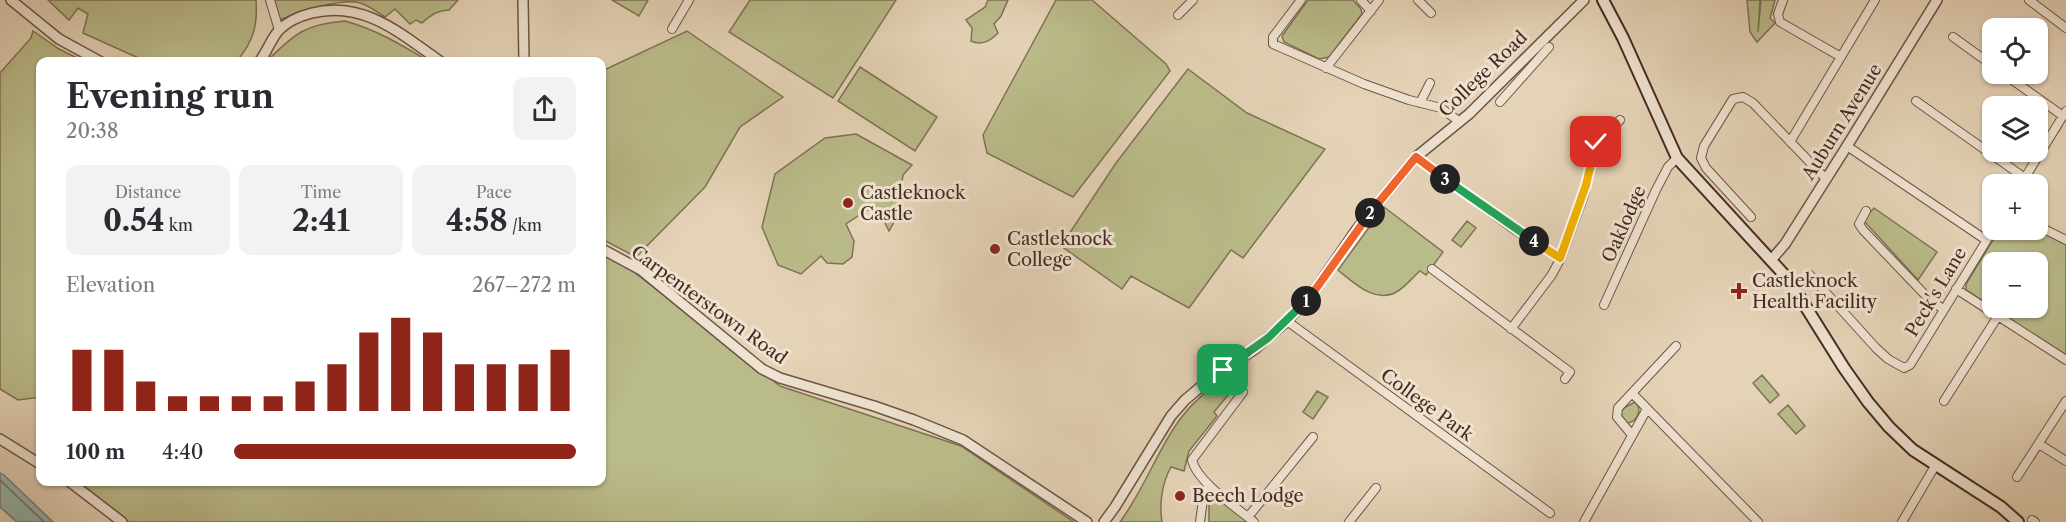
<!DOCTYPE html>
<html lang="en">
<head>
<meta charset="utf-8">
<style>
  :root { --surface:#fff; --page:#f2f2f3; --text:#2b2b33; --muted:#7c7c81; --accent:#8f2418 }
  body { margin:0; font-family:"Libre Caslon Text",serif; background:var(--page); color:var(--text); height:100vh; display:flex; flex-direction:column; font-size:22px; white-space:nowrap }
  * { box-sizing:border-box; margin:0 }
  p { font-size:20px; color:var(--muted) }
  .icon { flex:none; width:33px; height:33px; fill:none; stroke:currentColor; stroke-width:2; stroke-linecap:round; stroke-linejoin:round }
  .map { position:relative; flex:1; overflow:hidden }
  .drawer { position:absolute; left:36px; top:57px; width:570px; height:429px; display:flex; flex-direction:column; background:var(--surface); border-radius:12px; box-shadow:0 2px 4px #0004 }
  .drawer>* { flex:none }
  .tools { position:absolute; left:1982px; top:18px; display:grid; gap:12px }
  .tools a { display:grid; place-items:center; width:66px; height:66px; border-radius:12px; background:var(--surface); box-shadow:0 2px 4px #0004; font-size:30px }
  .pin { position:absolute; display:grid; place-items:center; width:51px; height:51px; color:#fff; margin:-26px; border-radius:12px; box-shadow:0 3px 9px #0006 }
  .km { position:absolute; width:30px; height:30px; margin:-15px; border-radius:50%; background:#222; color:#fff; font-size:16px; line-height:30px; text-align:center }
  .round { display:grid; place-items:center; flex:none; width:63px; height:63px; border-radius:12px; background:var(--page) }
  .head { display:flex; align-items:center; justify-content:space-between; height:102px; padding:0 30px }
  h1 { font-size:33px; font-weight:700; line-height:45px }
  .stats { display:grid; grid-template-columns:repeat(3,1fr); gap:9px; height:102px; padding:6px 30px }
  .stats div { display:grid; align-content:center; border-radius:12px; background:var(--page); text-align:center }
  .stats b { font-size:30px; font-weight:700 }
  .stats small { font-size:16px; font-weight:400 }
  .stats p { font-size:16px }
  .chart { height:168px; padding:12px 30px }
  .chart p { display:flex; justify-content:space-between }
  .chart svg { width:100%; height:108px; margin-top:6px; stroke:var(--accent); stroke-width:6 }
  ul { padding:0 30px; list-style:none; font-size:20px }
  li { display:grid; grid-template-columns:96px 72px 1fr; align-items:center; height:45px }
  li i { height:15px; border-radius:8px; background:var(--accent) }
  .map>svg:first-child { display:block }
  .green { fill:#babb8a; stroke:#807255; stroke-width:1.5 }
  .water { fill:#96b7b3; stroke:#767f78; stroke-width:1.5 }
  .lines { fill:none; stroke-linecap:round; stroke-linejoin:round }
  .shore { stroke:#6e706a; stroke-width:1.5 }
  .minor-casing { stroke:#6e5446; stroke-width:10 }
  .tertiary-casing { stroke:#6e5446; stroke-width:12 }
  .secondary-casing { stroke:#462a20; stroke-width:14 }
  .minor { stroke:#eee2d0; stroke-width:8 }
  .tertiary { stroke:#eee2d0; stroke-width:9 }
  .secondary { stroke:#eee2d0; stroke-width:10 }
  .split-1-casing { stroke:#fff; stroke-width:12 }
  .split-2-casing { stroke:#fff; stroke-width:12 }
  .split-3-casing { stroke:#fff; stroke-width:12 }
  .split-4-casing { stroke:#fff; stroke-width:12 }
  .split-5-casing { stroke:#fff; stroke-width:12 }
  .split-6-casing { stroke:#fff; stroke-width:12 }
  .split-1 { stroke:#22a559; stroke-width:8 }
  .split-2 { stroke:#f0652b; stroke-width:8 }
  .split-3 { stroke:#f0652b; stroke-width:8 }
  .split-4 { stroke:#22a559; stroke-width:8 }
  .split-5 { stroke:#f5b400; stroke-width:8 }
  .split-6 { stroke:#f5b400; stroke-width:8 }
  .poi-dot { fill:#8f2418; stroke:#eee2d0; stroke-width:2 }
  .labels { text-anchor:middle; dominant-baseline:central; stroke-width:6; stroke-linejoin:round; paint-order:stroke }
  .street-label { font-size:18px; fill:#462a20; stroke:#eee2d0 }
  .poi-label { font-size:18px; fill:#462a20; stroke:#eee2d0; text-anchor:start }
</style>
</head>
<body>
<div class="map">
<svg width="2066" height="522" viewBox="0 0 2066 522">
  <rect width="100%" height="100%" fill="#e5d3b7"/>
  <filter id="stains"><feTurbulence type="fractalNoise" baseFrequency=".00333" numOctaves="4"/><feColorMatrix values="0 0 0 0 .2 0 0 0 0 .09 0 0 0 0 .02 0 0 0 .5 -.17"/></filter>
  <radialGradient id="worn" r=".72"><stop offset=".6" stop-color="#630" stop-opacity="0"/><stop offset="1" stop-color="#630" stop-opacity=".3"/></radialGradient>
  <!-- green -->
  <path class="green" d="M48 0H256C258 25 253 42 237 61H145L83 33 88 14 78 8 69 20Z
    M274 0H458L449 10C438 10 430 15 422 23L416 20 410 24 395 9 385 17C377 12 366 3 356 2 335 0 299 12 279 20Z
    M612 0H648L639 16Z
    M750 0H896L833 98 729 32Z
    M988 0H1008L1001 16 994 24 998 33C990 41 982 46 971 41L972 28 966 20 985 7Z
    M1056 0H1092L1166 64 1170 71 1073 197 987 153 983 135Z
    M1308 0H1353L1361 9 1362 14 1329 57 1319 59 1284 42 1282 36Z
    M1747 0H1760L1758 32 1761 0H1775L1770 18 1775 23 1757 42 1750 32Z
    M345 21C375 29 402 45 428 61H267C294 34 305 24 345 21Z
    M33 31 59 49 83 61 40 62V397L18 400 0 389V73L31 38Z
    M687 31 783 97 740 127 705 187 636 257 602 239V71Z
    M860 67 937 117 915 151 838 101Z
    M1188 69 1247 113 1325 149 1243 258 1231 250 1189 308 1131 276 1122 289 1061 246 1116 163Z
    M856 134 912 165 903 175 897 217 889 231 878 209 867 210 846 224 854 241 852 257 843 264 827 263 821 256 801 274 778 265 762 227 775 174 825 138Z
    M1384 207 1443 252 1426 275 1420 271C1413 277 1406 286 1398 291 1376 305 1354 283 1338 270Z
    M1874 208 1937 252 1918 280 1865 222 1866 217Z
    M1467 221 1476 228 1461 247 1452 240Z
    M1999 230H2036L2035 231 2041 235 2044 233 2066 244V355L1993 308H2037V262H1992V307L1966 290V284Z
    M602 252 634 272 780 386 961 446 1074 522H129L79 482H602Z
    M1762 375 1779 395 1770 403 1753 383Z
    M1229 377 1237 384 1214 412 1217 416 1189 451 1184 471 1171 467C1162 483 1159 504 1162 522H1120C1159 469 1165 411 1229 377Z
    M1317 391 1328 397 1313 419 1303 412Z
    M1635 402C1643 410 1637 421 1628 423L1623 420 1621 412 1624 408Z
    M1788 405 1805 426 1796 434 1778 414Z
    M1211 493 1248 522H1209V494Z"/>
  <!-- water -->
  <path class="water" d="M0 473 4 475 53 522H17L0 507Z"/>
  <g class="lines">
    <!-- shore -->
    <path class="shore" d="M0 480 44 522"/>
    <!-- minor casing -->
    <g class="minor-casing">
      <path id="minor" d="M270 0 279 30
        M1301 0 1273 37V44L1364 84 1409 100 1441 108 1460 122
        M1361 0 1371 11
        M1418 0 1431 13
        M1783 0 1778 14 1780 22 1841 57
        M2029 0 2066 28
        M1178 15 1193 0
        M672 29 689 0
        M1953 37 1992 65
        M1326 68 1379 0
        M2004 74 2063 116
        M1916 101 2025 178
        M1500 102 1549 47
        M1420 103 1430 83
        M1790 142 1875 0
        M1847 146 1986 240
        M1416 157 1515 230 1561 258
        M2021 184 2066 111
        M1866 211 1859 224 1863 230 1930 300 1943 309
        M1751 217 1706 168 1701 158 1704 146 1733 99 1743 97 1753 103 1826 179
        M2044 229 2066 240
        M1432 269 1570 372 1565 379
        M1809 274 1876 348 1888 359 1904 368 1910 365 1993 230
        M1956 289 2066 360
        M1604 305 1656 190 1668 167 1677 158
        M1287 321 1550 513
        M1511 329 1551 276 1561 258 1584 195 1596 142 1620 120
        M1243 392 1192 460C1197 482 1237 508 1254 522
        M1632 393 1758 522
        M1944 401 1998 316
        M1632 435 1617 417 1618 408 1676 346
        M2039 444 2066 461
        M2017 477 2066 401
        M1248 517 1313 437
        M2032 520 2035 522
        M1200 522 1204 492 1209 486
        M1349 522 1376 488
        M1584 522 1647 409
        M1902 522 1935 466"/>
    </g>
    <!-- tertiary casing -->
    <g class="tertiary-casing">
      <path id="tertiary" d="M11 0 59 39 101 62
        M523 0 524 62
        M259 62C267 52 271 39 279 30 288 21 300 16 312 13 364 0 401 34 441 62
        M602 249 641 270 762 369 780 378 874 406 914 420 963 440 1087 522
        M1772 259 1785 244 1847 146 1937 0
        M0 439 40 464
        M70 482 122 522
        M1104 522 1115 507 1171 416 1185 400 1211 378 1255 349 1287 321 1315 290 1357 229 1416 157 1469 114 1584 0"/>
    </g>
    <!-- secondary casing -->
    <g class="secondary-casing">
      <path id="secondary" d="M1603 0 1623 38 1677 158 1789 280 1844 368 1868 402 1889 427 1913 450 2001 507 2018 522"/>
    </g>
    <!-- minor -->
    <use href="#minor" class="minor"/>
    <!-- tertiary -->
    <use href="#tertiary" class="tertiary"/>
    <!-- secondary -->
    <use href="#secondary" class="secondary"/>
  </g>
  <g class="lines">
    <!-- split-1 casing -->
    <g class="split-1-casing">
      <path id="split-1" d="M1223 370 1268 338 1306 301"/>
    </g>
    <!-- split-2 casing -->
    <g class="split-2-casing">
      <path id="split-2" d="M1306 301 1315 290 1370 213"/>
    </g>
    <!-- split-3 casing -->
    <g class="split-3-casing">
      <path id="split-3" d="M1370 213 1416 157 1445 179"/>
    </g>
    <!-- split-4 casing -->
    <g class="split-4-casing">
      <path id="split-4" d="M1445 179 1534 241"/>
    </g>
    <!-- split-5 casing -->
    <g class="split-5-casing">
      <path id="split-5" d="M1534 241 1560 258 1586 185"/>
    </g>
    <!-- split-6 casing -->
    <g class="split-6-casing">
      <path id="split-6" d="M1586 185 1596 142"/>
    </g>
    <!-- split-1 -->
    <use href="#split-1" class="split-1"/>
    <!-- split-2 -->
    <use href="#split-2" class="split-2"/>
    <!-- split-3 -->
    <use href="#split-3" class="split-3"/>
    <!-- split-4 -->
    <use href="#split-4" class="split-4"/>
    <!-- split-5 -->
    <use href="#split-5" class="split-5"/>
    <!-- split-6 -->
    <use href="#split-6" class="split-6"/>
  </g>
  <!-- markers -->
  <g class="poi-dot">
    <circle cx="848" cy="203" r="6"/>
    <circle cx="995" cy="249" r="6"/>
    <path d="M1736 282h6v6h6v6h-6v6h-6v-6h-6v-6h6z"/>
    <circle cx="1180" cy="496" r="6"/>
  </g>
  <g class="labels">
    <!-- street labels -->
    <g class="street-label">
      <text transform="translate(1483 74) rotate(-44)">College Road</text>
      <text transform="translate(1842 122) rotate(-58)">Auburn Avenue</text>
      <text transform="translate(1624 224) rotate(-66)">Oaklodge</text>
      <text transform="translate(1936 292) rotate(-59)">Peck's Lane</text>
      <text transform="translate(709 305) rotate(36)">Carpenterstown Road</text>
      <text transform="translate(1427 405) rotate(36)">College Park</text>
    </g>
    <!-- poi labels -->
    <g class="poi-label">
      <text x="860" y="193">Castleknock<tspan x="860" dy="21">Castle</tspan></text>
      <text x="1007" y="239">Castleknock<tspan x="1007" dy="21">College</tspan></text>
      <text x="1752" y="281">Castleknock<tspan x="1752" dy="21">Health Facility</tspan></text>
      <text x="1192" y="496">Beech Lodge</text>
    </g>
  </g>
  <rect width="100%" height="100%" filter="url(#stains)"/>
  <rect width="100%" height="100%" fill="url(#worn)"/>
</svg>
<div class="tools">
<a><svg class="icon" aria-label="locate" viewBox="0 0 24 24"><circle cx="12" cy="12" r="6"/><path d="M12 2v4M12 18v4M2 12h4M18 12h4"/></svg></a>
<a><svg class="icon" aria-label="layers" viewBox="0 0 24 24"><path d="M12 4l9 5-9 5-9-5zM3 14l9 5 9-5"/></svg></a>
<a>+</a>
<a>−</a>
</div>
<div class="pin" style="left:1223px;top:370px;background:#1e9e55"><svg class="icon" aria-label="arrive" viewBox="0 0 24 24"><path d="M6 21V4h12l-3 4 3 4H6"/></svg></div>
<div class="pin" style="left:1596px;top:142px;background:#d93025"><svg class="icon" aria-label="check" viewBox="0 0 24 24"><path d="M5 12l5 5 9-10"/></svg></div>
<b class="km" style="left:1306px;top:301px">1</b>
<b class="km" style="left:1370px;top:213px">2</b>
<b class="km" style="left:1445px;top:179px">3</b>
<b class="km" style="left:1534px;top:241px">4</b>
<section class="drawer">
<div class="head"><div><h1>Evening run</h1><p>20:38</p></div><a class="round"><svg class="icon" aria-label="share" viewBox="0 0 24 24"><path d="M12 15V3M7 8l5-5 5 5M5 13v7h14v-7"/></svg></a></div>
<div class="stats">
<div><p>Distance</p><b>0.54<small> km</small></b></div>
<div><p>Time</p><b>2:41</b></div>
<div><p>Pace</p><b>4:58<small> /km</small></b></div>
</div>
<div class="chart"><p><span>Elevation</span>267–272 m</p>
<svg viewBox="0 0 160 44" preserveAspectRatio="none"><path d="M5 44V19M15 44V19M25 44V32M35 44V38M45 44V38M55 44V38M65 44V38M75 44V32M85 44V25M95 44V12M105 44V6M115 44V12M125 44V25M135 44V25M145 44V25M155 44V19"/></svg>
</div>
<ul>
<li><b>100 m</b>4:40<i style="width:100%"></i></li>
</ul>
</section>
</div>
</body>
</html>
